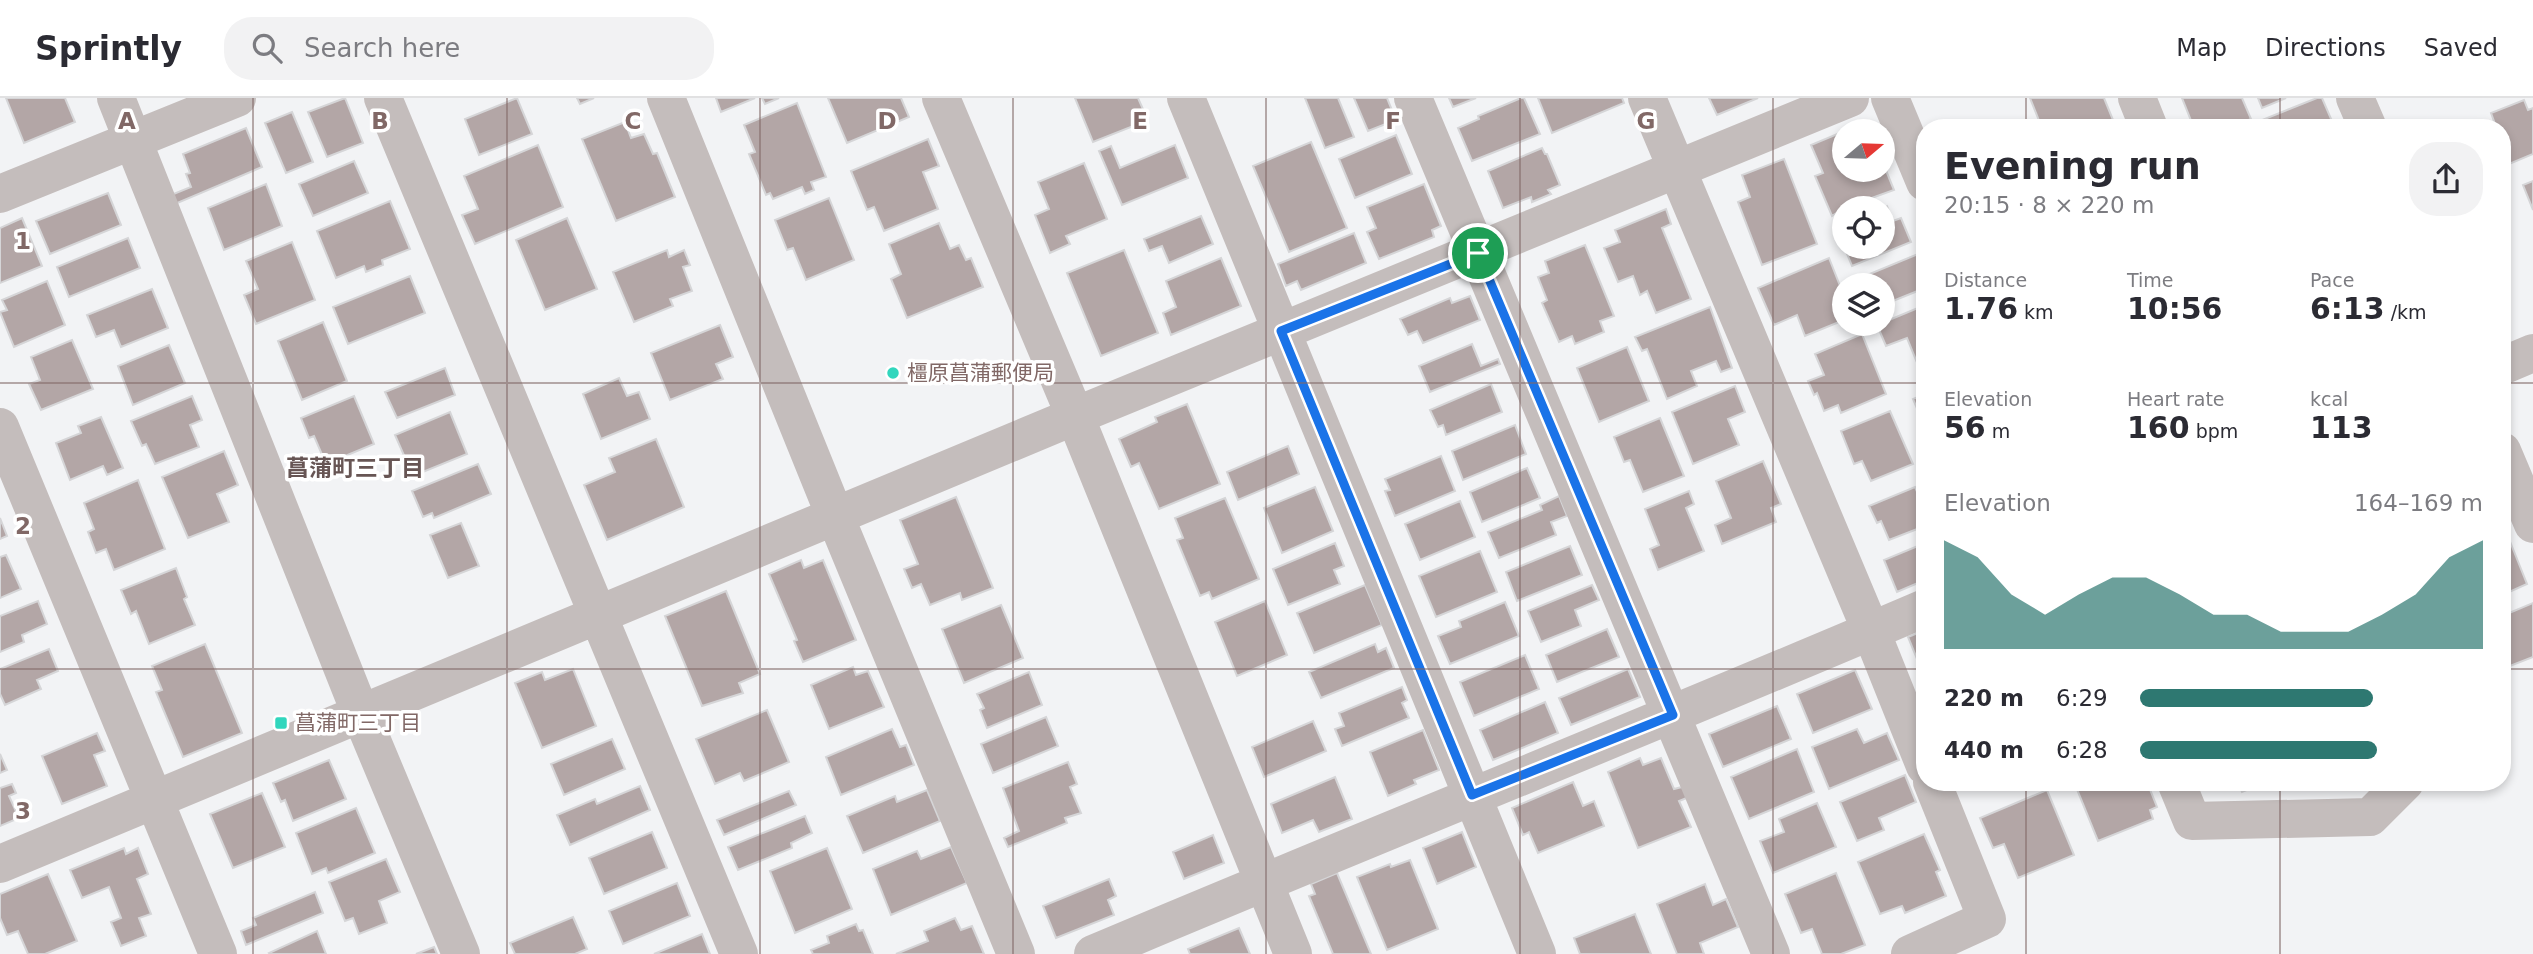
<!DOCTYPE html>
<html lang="en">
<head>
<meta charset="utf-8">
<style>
  :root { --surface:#fff; --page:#f2f2f3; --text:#2b2b33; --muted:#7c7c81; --line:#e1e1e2; --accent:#2e7871 }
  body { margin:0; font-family:"DejaVu Sans","Noto Sans JP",sans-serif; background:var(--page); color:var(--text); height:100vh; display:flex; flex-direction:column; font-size:26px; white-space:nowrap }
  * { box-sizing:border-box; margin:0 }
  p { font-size:23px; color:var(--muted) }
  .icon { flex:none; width:38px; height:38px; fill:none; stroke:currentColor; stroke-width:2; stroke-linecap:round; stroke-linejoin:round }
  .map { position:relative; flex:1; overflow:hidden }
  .panel { position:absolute; left:1916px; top:21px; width:595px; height:672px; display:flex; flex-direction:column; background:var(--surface); border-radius:28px; box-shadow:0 4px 10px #0003 }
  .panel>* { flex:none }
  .needle { width:46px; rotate:71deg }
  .tools { position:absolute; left:1832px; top:21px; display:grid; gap:14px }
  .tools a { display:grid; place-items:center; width:63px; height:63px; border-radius:50%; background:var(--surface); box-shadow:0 4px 10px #0003; font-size:35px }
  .pin { position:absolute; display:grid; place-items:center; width:60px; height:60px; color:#fff; margin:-30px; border:4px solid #fff; border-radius:50%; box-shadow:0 2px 7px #0007 }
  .round { display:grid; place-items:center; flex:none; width:74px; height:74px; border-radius:28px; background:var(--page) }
  .head { display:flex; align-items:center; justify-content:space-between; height:119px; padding:0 28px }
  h1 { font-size:38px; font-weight:600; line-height:52px }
  .metrics { display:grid; grid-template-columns:repeat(3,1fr); gap:10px; height:119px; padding:7px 28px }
  .metrics div { display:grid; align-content:center }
  .metrics b { font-size:30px; font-weight:600 }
  .metrics small { font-size:19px; font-weight:400 }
  .metrics p { font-size:19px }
  .chart { height:196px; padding:14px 28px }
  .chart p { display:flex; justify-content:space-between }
  .chart svg { width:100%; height:126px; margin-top:7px; fill:var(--accent); opacity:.7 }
  ul { padding:0 28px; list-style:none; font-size:23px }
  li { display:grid; grid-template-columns:112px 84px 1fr; align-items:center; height:52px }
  li i { height:18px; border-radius:9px; background:var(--accent) }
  header { display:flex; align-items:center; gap:42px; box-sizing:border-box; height:98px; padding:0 35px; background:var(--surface); border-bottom:2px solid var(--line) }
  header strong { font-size:33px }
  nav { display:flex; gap:38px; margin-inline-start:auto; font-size:24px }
  .search { width:490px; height:63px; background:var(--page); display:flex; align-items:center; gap:18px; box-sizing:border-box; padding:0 24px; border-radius:28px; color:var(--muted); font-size:26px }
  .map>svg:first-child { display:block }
  .building { fill:#b3a6a6; stroke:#d5d5d7; stroke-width:2 }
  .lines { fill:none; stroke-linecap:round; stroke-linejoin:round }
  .street { stroke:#c4bdbc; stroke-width:38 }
  .route-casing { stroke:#fff; stroke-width:14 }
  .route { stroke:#1a73e8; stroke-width:9 }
  .grid { fill:none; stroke:#816866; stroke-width:2; stroke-opacity:0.55 }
  .poi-dot { fill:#31d6bd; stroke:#fff; stroke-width:2.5 }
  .labels { text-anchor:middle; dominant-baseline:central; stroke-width:7; stroke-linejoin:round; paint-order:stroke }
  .poi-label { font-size:21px; fill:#816866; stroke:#fff; text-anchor:start }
  .neighbourhood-label { font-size:23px; font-weight:bold; fill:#675554; stroke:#fff }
  .grid-label { font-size:23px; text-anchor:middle; font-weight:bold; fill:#816866; stroke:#fff; stroke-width:7; stroke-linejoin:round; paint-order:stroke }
</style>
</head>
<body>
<header>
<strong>Sprintly</strong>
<div class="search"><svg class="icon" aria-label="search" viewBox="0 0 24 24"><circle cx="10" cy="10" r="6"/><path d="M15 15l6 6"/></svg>Search here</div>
<nav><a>Map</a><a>Directions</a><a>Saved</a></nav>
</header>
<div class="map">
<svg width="2533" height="856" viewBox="0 0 2533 856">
  <rect width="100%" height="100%" fill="#f2f3f5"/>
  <!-- building -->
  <path class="building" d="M6 0H65L75 24 24 45Z
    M345 0 363 45 327 59 308 14Z
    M517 0 532 36 479 57 465 21Z
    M577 0H594L580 6Z
    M716 0H755L721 14Z
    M762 0H779L765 6Z
    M828 0H901L909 19 847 45Z
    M1075 0H1138L1146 18 1134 22 1136 27 1093 44Z
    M1305 0H1338L1354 39 1325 50Z
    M1354 0H1387L1396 22 1368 33Z
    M1449 0H1476L1453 9Z
    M1521 0H1524L1540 36 1472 63 1458 30 1479 21 1478 18Z
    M1538 0H1622L1624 5 1552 35Z
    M1709 0H1758L1717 17Z
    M2030 0H2104L2113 22 2094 30H2042Z
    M2182 0H2242L2251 21 2230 30H2194Z
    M2258 0H2286L2262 10Z
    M2317 0H2322L2335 30H2264L2262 22Z
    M2524 2 2528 12 2533 10V56L2502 69V30H2487L2495 26 2491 15Z
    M797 5 826 79 811 84 814 92 805 96 802 89 773 101 770 95 766 97 749 56 755 54 744 27Z
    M292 14 313 64 286 75 265 25Z
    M625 24 631 40 644 36 653 56 657 55 675 99 616 123 582 41Z
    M1866 24 1870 33H1844V72H1883V65L1894 92 1844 110 1832 118 1815 78 1823 75 1811 47Z
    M246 30 262 69 175 106 171 97 191 89 186 76 190 75 183 56Z
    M1396 37 1412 76 1355 100 1339 61Z
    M928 41 939 68 923 74 938 111 884 133 874 109 867 112 851 73Z
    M1311 44 1347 130 1289 154 1253 68Z
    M538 47 563 109 475 146 462 117 478 111 464 78Z
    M1175 47 1188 80 1122 107 1099 53 1111 48 1120 70Z
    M1542 50 1545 56H1547L1560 87 1548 92 1551 96 1532 104 1531 99 1503 110 1488 73Z
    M1784 61 1817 146 1762 167 1738 104 1750 99 1742 77Z
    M354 63 368 95 313 118 299 86Z
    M1084 65 1107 121 1066 138 1070 146 1050 155 1035 117 1049 111 1038 84Z
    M2533 83V112L2523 87Z
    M266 86 282 128 224 152 208 110Z
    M1424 86 1441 128 1432 132 1434 139 1379 161 1367 134 1376 130 1367 109Z
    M108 95 121 127 50 156 36 123Z
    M829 100 854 162 806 182 793 150 787 152 775 122Z
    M390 103 410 151 382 162 383 167 366 174 364 168 336 180 317 133Z
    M1887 108 1893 123 1901 120 1911 144 1852 168 1836 129 1844 126V149H1883L1882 110Z
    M1666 111 1671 126 1662 130 1691 201 1656 215 1647 193 1640 197 1633 178 1618 184 1604 150 1620 144 1615 132Z
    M1201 118 1213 146 1169 165 1162 148 1149 153 1144 141Z
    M22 120 42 168 0 185V130Z
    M567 120 597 191 545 212 516 142Z
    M939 125 950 151 959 147 966 162 971 160 983 189 907 220 891 181 901 176 889 146Z
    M1354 135 1366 165 1301 192 1297 183 1286 188 1278 166Z
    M128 140 140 170 69 199 57 169Z
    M292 144 315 202 256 226 244 197 258 191 246 163Z
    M1585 147 1614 218 1600 223 1604 234 1575 246 1572 238 1559 244 1542 205 1547 202 1538 179 1549 175 1545 163Z
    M667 152 669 159 684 152 690 167 683 169 692 193 670 201 673 208 634 224 613 174Z
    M1124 152 1158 235 1101 258 1067 175Z
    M1918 156 1922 167 1925 165V190L1883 207V187H1857L1855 182Z
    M1221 160 1241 208 1171 237 1163 215 1176 209 1166 183Z
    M1829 160 1844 198V222L1805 238 1797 217 1774 227 1758 190Z
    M410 178 425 215 348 246 333 209Z
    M47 183 65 227 14 249 0 214 7 212 2 202Z
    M152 191 168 230 121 249 114 232 96 239 87 217Z
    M1470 198 1480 222 1423 245 1417 233 1408 237 1400 221 1450 200 1452 205Z
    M1925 207V284L1907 240 1886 248 1877 227Z
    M1710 209 1732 270 1721 274 1716 263 1691 273 1697 288 1667 301 1647 251 1642 253 1635 239Z
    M323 224 347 283 302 302 278 243Z
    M720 227 733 259 716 266 723 281 670 302 651 255Z
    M1862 236 1886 296 1841 315 1838 307 1824 313 1817 295 1814 297 1808 283 1824 277 1815 256Z
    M72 242 93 291 41 312 29 286 40 282 31 259Z
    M1472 246 1481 268 1498 261 1500 266 1430 294 1419 268Z
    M169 247 185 285 133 307 118 268Z
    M1627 249 1649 303 1599 324 1577 270Z
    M445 270 455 297 397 320 385 294Z
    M619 280 627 298 639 294 650 321 601 341 583 296Z
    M1491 286 1502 314 1446 337 1443 327 1438 329 1430 312Z
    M1735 288 1745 314 1728 321 1739 347 1693 366 1672 314Z
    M1925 296V329L1913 301Z
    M192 298 202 322 190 327 199 349 155 366 146 346 142 348 131 323Z
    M354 298 374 346 326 366 314 338 309 340 301 320Z
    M1187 306 1220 386 1159 411 1139 365 1131 369 1119 341 1157 324 1155 319Z
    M1890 313 1913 366 1871 383 1862 363 1854 366 1841 333Z
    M450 314 467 356 413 378 395 337Z
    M101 319 123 370 107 377 103 368 70 382 56 345 81 335 78 328Z
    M1660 320 1684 378 1643 394 1630 362 1624 364 1614 339Z
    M1515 327 1526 356 1463 382 1452 353Z
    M656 341 684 409 607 442 584 387 615 374 609 360Z
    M1288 348 1299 376 1238 402 1227 374Z
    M224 353 238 387 217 396 229 424 188 440 162 379Z
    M1441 358 1455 393 1395 418 1385 393 1390 392 1385 381Z
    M1763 363 1781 406 1771 410 1776 424 1722 446 1715 427 1731 420 1716 383Z
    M478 366 491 396 434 420 432 415 423 419 412 393Z
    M1527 370 1540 400 1482 424 1470 394Z
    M138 382 165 451 114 472 106 451 96 455 88 434 94 431 84 405Z
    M1315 389 1333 433 1282 455 1264 410Z
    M1915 389 1925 412V428L1889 442 1881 423 1877 425 1869 408Z
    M1689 393 1694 406 1686 410 1704 453 1658 472 1650 451 1659 447 1645 411Z
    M1559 398 1567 418 1551 424 1556 437 1499 460 1488 434 1542 412 1540 407Z
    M956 399 993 490 962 502 960 495 930 507 921 486 912 490 904 471 918 466 900 422Z
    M1225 400 1259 481 1212 501 1209 494 1200 498 1177 442 1183 440 1175 420Z
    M1460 403 1475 439 1420 462 1405 426Z
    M0 420 7 438 0 441Z
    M461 425 479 468 448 480 430 437Z
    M2509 441 2527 486 2507 495 2502 488V443Z
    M1335 445 1344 468 1334 472 1340 486 1288 507 1273 471Z
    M1925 445V482L1897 494 1884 462Z
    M1570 448 1582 477 1517 503 1506 474Z
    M1480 453 1497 494 1436 519 1419 478Z
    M6 457 21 491 0 500V459Z
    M801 462 804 470 823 462 856 542 803 564 794 543 797 542 769 476Z
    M176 470 187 499 184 501 195 527 149 546 136 513 131 516 121 492Z
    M1365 487 1382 527 1314 555 1297 515Z
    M1592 487 1599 502 1575 512 1581 528 1541 544 1528 513Z
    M726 493 760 576 739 585 743 595 702 608 665 518Z
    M38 503 47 526 22 537 24 544 0 554V518Z
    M1265 503 1287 557 1237 578 1215 524Z
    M1505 504 1519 538 1450 566 1438 538 1461 529 1459 523Z
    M2533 505V559L2510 568 2502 549V518Z
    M1001 507 1023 560 964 585 942 531Z
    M1607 531 1619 559 1557 584 1546 557Z
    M1925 532V572L1922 573 1908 539Z
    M205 546 242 635 183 659 156 594 162 592 152 568Z
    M1375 546 1378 554 1386 550 1394 570 1321 600 1309 574Z
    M49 551 58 573 37 582 41 591 5 607 0 596V571Z
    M1525 557 1539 591 1474 618 1460 584Z
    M853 569 856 577 868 573 884 609 829 631 811 587Z
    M573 571 596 628 542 650 515 585 542 574 545 582Z
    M1628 571 1640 599 1571 627 1559 600Z
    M1855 572 1872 611 1813 635 1797 596Z
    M1029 574 1042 607 987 630 980 612 984 610 977 596Z
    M1402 589 1407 602 1402 605 1409 620 1342 648 1335 631 1344 628 1339 615Z
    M1545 604 1558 635 1493 662 1480 632Z
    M1777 608 1791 641 1723 669 1709 636Z
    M767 612 789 664 744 683 740 675 715 686 696 641Z
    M1046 619 1058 648 993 675 981 646Z
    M1313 623 1326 653 1264 679 1252 649Z
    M892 631 900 649 906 647 914 667 841 697 826 659Z
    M1857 631 1864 645 1887 635 1899 662 1829 691 1812 649Z
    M1423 632 1439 672 1414 682 1416 686 1388 698 1370 654Z
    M97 635 105 653 94 657 107 688 62 706 42 658Z
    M612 641 625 671 564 697 551 666Z
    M1797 651 1814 694 1749 721 1731 679Z
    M0 656 7 672 0 675Z
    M1640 660 1643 667 1661 660 1674 691 1682 689 1689 699 1679 703 1691 729 1638 750 1608 674Z
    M329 662 346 701 293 723 285 702 281 704 273 685Z
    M1068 664 1077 686 1070 689 1081 715 1065 720 1067 725 1008 749 1004 740 1019 733 1003 690Z
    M1905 677 1916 704 1879 720 1884 732 1857 743 1840 704Z
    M1335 679 1352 721 1319 734 1313 722 1282 735 1271 706Z
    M1573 684 1583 708 1594 703 1604 728 1538 755 1529 734 1523 737 1512 710Z
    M2074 684H2147L2157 709 2150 712 2153 721 2098 743Z
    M2238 684H2266L2242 694Z
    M12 686 16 695 9 698 19 720 0 728V690Z
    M640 688 650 712 570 747 557 717 595 701 597 706Z
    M927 692 940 723 863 755 847 718 895 698 897 704Z
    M2047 692 2074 757 2018 780 2004 746 1993 750 1980 720Z
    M789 693 796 707 724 737 717 722Z
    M262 695 285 749 233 770 210 716Z
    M1817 705 1836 749 1773 775 1760 743 1784 734 1779 721Z
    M356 710 375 755 328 775 326 770 312 776 296 735Z
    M805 718 812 735 791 745 792 750 738 772 728 749Z
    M652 734 667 770 604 796 589 760Z
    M1462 734 1476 769 1437 786 1423 750Z
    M1924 736 1940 772 1936 774 1946 798 1905 815 1902 808 1880 816 1858 764Z
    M1213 737 1224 765 1184 781 1173 754Z
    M951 749 967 785 891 817 873 771 917 753 921 761Z
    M124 750 126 756 138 750 148 776 137 781 151 816 139 820 146 838 121 848 111 824 121 820 109 789 82 800 70 772Z
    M827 750 852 811 795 835 770 773Z
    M386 761 400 794 379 803 387 825 359 836 353 820 345 823 329 784Z
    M1410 762 1438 831 1387 852 1357 779 1390 766 1391 769Z
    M1337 775 1371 856H1333L1309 798 1315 796 1311 786Z
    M1836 775 1865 847 1841 856H1822L1812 831 1801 835 1785 796Z
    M48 776 77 843 45 856H28L18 833 7 837 0 820V796Z
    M1109 781 1116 798 1108 802 1114 817 1056 840 1043 808Z
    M677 785 690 818 623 846 609 813Z
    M1705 786 1713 807 1726 801 1738 829 1700 845 1704 856H1677L1657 806Z
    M315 794 323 815 246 847 241 833 256 827 253 820Z
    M1635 816 1651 856H1580L1574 840Z
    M573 819 587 851 575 856H515L510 845Z
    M955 820 961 832 972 828 984 856H896L928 843 924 833Z
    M856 826 859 833 863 832 873 856H813L811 852 829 845 827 838Z
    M1239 830 1250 856H1190L1188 851Z
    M317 833 326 856H270L269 855Z
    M702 836 710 856H654Z
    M434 849 437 856H416Z"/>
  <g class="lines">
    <!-- street -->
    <path class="street" d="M116 0 360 614 461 856
      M383 0 739 856
      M666 0 835 418 1016 856
      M941 0 1075 318 1293 856
      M1186 0 1537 856
      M1413 0 1771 856
      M1647 0 1871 533 1925 668
      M1890 0 1925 84
      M2137 0 2149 30
      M2355 0 2368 30
      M0 96 237 0
      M2502 268 2533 255
      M0 329 218 856
      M2502 353 2533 426
      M2176 684 2192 723 2370 719 2405 684
      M0 766 1075 318 1850 0
      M1093 856C1370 739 1649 628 1925 510
      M1910 856 1987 821 1932 684"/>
  </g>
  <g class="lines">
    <!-- route casing -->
    <g class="route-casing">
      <path id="route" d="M1478 155 1673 617 1472 697 1281 233Z"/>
    </g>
    <!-- route -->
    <use href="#route" class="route"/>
  </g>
  <!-- grid -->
  <path class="grid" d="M253 0V856M507 0V856M760 0V856M1013 0V856M1266 0V856M1520 0V856M1773 0V856M2026 0V30M2280 0V30M0 285H1925M2502 285H2533M0 571H1925M2502 571H2533M2026 684V856M2280 684V856"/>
  <!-- markers -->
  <g class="poi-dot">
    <circle cx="893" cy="275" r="7"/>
    <rect x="274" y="618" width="14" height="14" rx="3.5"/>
  </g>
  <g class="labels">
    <!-- poi labels -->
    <g class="poi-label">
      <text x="907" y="275">橿原菖蒲郵便局</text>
      <text x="295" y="625">菖蒲町三丁目</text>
    </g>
    <!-- neighbourhood labels -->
    <g class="neighbourhood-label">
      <text x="355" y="370">菖蒲町三丁目</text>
    </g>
  </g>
  <g class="grid-label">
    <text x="127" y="31">A</text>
    <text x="380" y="31">B</text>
    <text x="633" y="31">C</text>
    <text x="887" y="31">D</text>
    <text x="1140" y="31">E</text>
    <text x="1393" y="31">F</text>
    <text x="1646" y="31">G</text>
    <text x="23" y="151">1</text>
    <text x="23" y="436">2</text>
    <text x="23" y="721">3</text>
  </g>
</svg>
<div class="tools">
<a><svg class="needle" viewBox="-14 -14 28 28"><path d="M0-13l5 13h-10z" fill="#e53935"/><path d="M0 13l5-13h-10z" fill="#7c7c81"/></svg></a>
<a><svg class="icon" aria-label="locate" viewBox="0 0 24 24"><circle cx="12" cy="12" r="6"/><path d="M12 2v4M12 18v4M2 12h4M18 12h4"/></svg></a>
<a><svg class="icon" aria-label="layers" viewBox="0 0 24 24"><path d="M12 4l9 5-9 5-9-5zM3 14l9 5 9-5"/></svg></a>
</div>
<div class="pin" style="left:1478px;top:155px;background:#1e9e55"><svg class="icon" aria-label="arrive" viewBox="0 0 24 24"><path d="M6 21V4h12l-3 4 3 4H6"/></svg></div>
<section class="panel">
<div class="head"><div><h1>Evening run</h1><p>20:15 · 8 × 220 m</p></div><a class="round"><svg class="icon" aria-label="share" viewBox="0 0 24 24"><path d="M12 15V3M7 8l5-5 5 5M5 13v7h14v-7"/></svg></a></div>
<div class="metrics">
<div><p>Distance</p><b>1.76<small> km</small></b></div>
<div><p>Time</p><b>10:56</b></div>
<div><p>Pace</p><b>6:13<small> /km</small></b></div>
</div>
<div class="metrics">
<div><p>Elevation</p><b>56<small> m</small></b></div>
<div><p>Heart rate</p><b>160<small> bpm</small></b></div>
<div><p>kcal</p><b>113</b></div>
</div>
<div class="chart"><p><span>Elevation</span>164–169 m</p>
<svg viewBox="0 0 160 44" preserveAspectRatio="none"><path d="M0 44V6L10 12L20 25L30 32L40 25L50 19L60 19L70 25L80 32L90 32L100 38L110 38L120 38L130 32L140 25L150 12L160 6V44z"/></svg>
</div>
<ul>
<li><b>220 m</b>6:29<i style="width:68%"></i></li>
<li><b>440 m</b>6:28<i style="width:69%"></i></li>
</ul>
</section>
</div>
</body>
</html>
